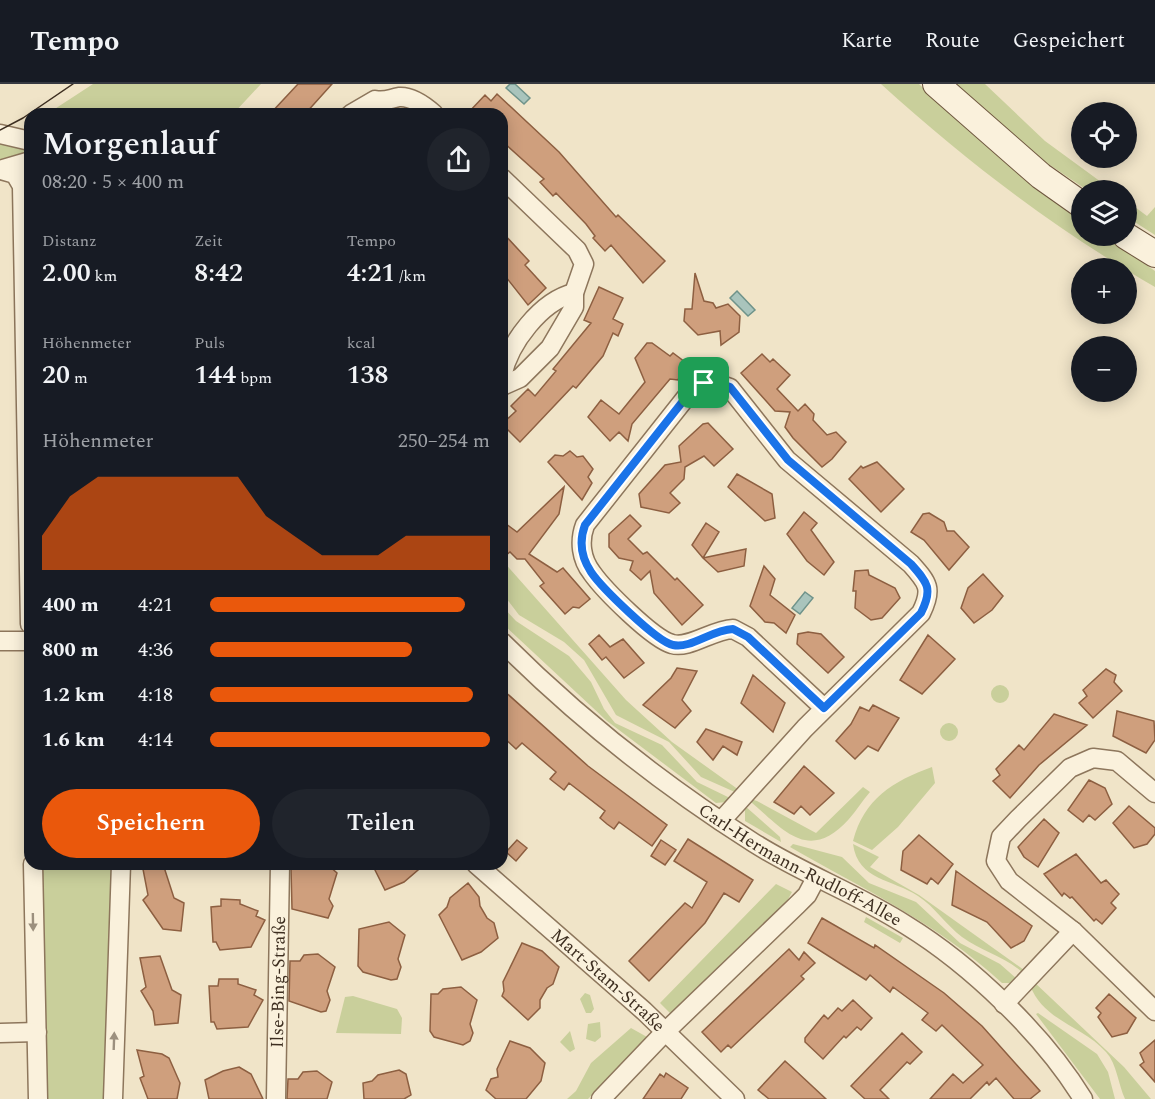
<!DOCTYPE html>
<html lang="de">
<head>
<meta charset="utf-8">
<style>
  :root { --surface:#171b24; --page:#20242c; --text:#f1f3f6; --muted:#9ea1a6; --line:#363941; --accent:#ea580c }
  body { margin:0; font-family:Spectral,serif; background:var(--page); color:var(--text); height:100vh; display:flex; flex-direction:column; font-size:22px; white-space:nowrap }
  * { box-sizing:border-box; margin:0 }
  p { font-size:20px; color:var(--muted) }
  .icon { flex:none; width:33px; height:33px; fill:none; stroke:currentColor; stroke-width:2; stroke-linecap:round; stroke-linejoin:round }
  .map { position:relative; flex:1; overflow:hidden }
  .side { position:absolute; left:24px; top:24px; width:484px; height:762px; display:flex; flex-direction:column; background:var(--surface); border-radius:18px; box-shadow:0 3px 15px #0003 }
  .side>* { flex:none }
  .tools { position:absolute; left:1071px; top:18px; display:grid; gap:12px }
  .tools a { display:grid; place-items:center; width:66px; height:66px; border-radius:50%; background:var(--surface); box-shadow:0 3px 15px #0003; font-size:30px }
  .pin { position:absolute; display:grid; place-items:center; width:51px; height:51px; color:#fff; margin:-26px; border-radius:12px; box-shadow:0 3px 9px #0006 }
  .round { display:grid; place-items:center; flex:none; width:63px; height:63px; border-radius:32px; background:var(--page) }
  .overview { display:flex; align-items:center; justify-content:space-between; height:102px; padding:0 18px }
  h1 { font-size:33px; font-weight:600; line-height:45px }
  .metrics { display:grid; grid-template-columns:repeat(3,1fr); gap:9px; height:102px; padding:6px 18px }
  .metrics div { display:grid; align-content:center }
  .metrics b { font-size:26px; font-weight:600 }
  .metrics small { font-size:16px; font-weight:400 }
  .metrics p { font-size:16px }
  .chart { height:168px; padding:12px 18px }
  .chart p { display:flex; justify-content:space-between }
  .chart svg { width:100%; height:108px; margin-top:6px; fill:var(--accent); opacity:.7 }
  .primary-button { display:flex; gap:12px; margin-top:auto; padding:12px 18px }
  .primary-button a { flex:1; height:69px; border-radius:36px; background:var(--accent); color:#fff; font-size:24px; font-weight:600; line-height:69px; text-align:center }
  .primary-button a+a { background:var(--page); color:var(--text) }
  ul { padding:0 18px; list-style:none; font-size:20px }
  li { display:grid; grid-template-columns:96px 72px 1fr; align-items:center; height:45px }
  li i { height:15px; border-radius:8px; background:var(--accent) }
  header { display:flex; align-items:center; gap:36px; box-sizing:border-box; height:84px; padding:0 30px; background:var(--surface); border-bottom:2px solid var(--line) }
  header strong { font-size:28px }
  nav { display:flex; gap:33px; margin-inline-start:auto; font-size:21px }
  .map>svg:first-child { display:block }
  .green { fill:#c9cf9b }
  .water { fill:#a9c4bc; stroke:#6f938a; stroke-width:1.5 }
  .building { fill:#cf9f7d; stroke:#8d5f41; stroke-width:1.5 }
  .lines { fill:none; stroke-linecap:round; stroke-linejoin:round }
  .minor-casing { stroke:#8d765c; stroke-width:21 }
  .secondary-casing { stroke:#6f573f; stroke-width:28 }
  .minor { stroke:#faf1dc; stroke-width:18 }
  .secondary { stroke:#faf1dc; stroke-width:26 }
  .tram { stroke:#3d2e20; stroke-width:1.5 }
  .oneway { fill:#9c907e }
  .route-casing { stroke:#fff; stroke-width:12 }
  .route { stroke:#1a73e8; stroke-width:8 }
  .labels { text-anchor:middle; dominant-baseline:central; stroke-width:4.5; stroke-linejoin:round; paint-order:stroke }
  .street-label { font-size:18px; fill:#3d2e20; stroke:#f7eed8 }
</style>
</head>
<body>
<header>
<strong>Tempo</strong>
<nav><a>Karte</a><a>Route</a><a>Gespeichert</a></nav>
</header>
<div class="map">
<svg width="1155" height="1015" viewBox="0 0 1155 1015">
  <rect width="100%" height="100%" fill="#f0e4c8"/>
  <!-- green -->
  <path class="green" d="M93 0H261L233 30H47Z
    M881 0H919C970 50 1024 94 1081 135L1082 152H1104L1155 187V203C1055 145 968 79 881 0Z
    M951 0H985L1045 57 1112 106H1087L1035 71Z
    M4 58 25 65V71L0 79V60Z
    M1127 117 1147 132 1155 123V151L1127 133Z
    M502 476 626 616 672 658 739 706 737 709 701 693 669 658 616 631 584 576 564 558 519 531 503 510Z
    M502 522 516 537 569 572 591 598 604 625 615 639 662 661 697 698 732 715 727 718 716 719 607 637 503 540Z
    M991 610a9 9 0 1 1 18 0a9 9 0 1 1-18 0Z
    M940 648a9 9 0 1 1 18 0a9 9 0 1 1-18 0Z
    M932 683 935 699 898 743 872 766 853 757C864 715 893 697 932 683Z
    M863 703 870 708C862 717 857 726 849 735 809 779 785 747 751 718V715L757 717 816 749Z
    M745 722 780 753 781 758 745 737Z
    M793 760 842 773 869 799 916 818 960 859 1000 880 1017 895 1011 899H1002C937 839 865 806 790 763Z
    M853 760 879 773 870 783 919 811 1024 886 1022 888C1004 872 981 867 962 853 946 841 935 823 918 812 893 795 858 797 853 760Z
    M40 780H112L105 1015H42Z
    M776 800 792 808 786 819 671 930 660 919Z
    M866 833 903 854 900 859 864 838Z
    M1033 897 1124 983 1151 1015H1125C1118 1000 1117 980 1106 968 1083 942 1043 937 1030 901Z
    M585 909 590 911 594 925 591 929H586L580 915Z
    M353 912 397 925 402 934 401 950 336 949 345 913Z
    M1038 929 1097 970 1108 988 1115 1015H1100L1036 930Z
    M600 938 601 953 595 958 586 955 588 940Z
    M631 944 647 953 644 957 588 1015H567L576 1007 591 979Z
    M570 947 575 965 570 968 560 958Z"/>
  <!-- water -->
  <path class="water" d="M510 0H515L530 14 524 20 506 4Z
    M737 207 755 226 748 232 730 214Z
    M805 508 813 514 800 530 792 524Z"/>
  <!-- building -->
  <path class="building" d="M298 0H332L305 30H270Z
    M497 10 559 68 616 133 618 131 665 177 643 199 611 161 605 167 593 154 595 152 586 140 556 109 553 112 540 98 544 95 502 57V30H467L485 11 491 17Z
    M502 148 529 177 525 181 546 204 528 221 502 188Z
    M695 189 704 217 713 219 716 224 728 220 740 232 739 248 721 261 720 247 698 251 684 237 685 225H692Z
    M599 203 623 214 613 235 623 240 618 252 613 249 603 272 576 304 573 302 520 358 502 340 516 327 511 322 528 305 535 312 556 287 553 285 591 239 584 236Z
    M647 259H652L670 272 673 269 685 278 678 296 670 295 632 340 628 357 619 348 610 357 588 333 601 316 619 330 645 298 635 274Z
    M762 270 770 278 773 275 790 291 777 305 798 327 805 320 814 330 813 336 827 351 836 348 846 358 832 375 822 383 793 354 785 343 790 328 775 327 741 289Z
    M708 339 733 365 714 382 704 372 685 383 684 395 670 409 680 419 669 429 641 423 639 410 665 381 681 378 679 362 703 340Z
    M570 367 577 373 583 372 593 385 588 393 592 399 582 416 548 378 555 371 563 372Z
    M877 378 904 405 881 428 849 395 861 382 863 384Z
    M737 390 772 410 775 434 765 437 728 403Z
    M564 403 559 430 529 470 557 488 563 484 590 515 579 524 573 523 565 530 540 502 544 499 525 475H517L510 468 502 474V437L517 448Z
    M804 428 817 439 811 446 834 478 824 491 807 477 787 450Z
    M929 429 944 438 947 447H954L969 463 949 486 924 456 911 448 923 430Z
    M630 431 641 442 628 455 643 470 647 468 675 496 677 494 703 521 682 541 654 509 650 487 641 496 630 486 633 477 619 474 609 463V450Z
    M706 439 719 448 703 474 692 461Z
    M746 465 744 482 718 488 703 474Z
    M764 482 775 495 770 511 795 531 786 549 774 539 765 538 750 522Z
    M868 486 869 491 895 504 900 514 882 534 871 536 855 524 856 507H853L855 487Z
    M983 490 1003 512 992 526 974 539 961 524 968 504Z
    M808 548 821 550 844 573 828 589 797 560 798 550Z
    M599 551 610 563 623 555 644 579 624 594 606 573 602 576 589 560Z
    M928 551 955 575 922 610 900 596Z
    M677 584 697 587 682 616 691 627 675 644 643 621 671 594Z
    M1106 585 1116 591 1114 598 1122 607 1093 634 1079 619 1087 612 1083 606Z
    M753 591 785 619 773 648 741 619Z
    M502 605 588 682 667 741 652 762 619 738 614 745 607 740 600 734 605 727 569 699 564 706 550 695 556 688 522 659 516 665 502 652Z
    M873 621 899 634 878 667 868 662 855 675 836 657 851 640 860 623 869 627Z
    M1117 627 1154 637 1155 656 1146 669 1113 652Z
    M1054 630 1087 641 1039 681 1010 714 993 697 1000 691 996 685 1019 661 1024 666Z
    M706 645 742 658 737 671 723 662 713 676 697 658Z
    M804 682 834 709 810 731 801 722 794 730 774 718Z
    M1089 696 1105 704 1112 720 1095 736 1089 731 1083 738 1068 726Z
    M1129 722 1155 744V750L1147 760 1134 764 1113 739Z
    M1044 735 1059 749 1038 783 1024 773 1018 763Z
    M919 751 953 780 938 800 931 794 927 800 901 786 903 767Z
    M688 755 753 796 739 818 724 809 705 839 649 897 629 877 685 819 692 824 707 798 674 777Z
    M517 756 527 764 516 777 506 768Z
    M661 756 676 766 665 781 651 772Z
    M1076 770 1101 799 1106 796 1119 810 1111 819 1116 824 1102 840 1096 835 1094 837 1072 813 1070 814 1064 809 1062 812 1044 790Z
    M142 780H163L174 814 184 819 181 847 163 845 143 816 148 811Z
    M302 780H327L337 789 329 815 333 822 328 834 292 825 291 784H302Z
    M372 780H425L404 798 385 806Z
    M956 787 1032 842 1024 857 1011 864 987 838 952 821Z
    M468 799 479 813 480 822 487 834 494 839 498 854 481 868 462 876 439 831 447 823 450 814Z
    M221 815 240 816V820L258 827 256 832 265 836 251 863 220 866 216 858H213L211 823 221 822Z
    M822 834 874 864 875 861 944 909 982 942 1040 1007 1030 1015H1014L996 994 989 1001 987 998 970 1015H930L953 990 963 999 983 981 942 941 936 947 922 936 928 929 893 903 890 908 870 891 866 896 808 859Z
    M389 838 405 851 398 875 401 883 397 895 391 896 363 888 358 882 359 845Z
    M522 859 542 867 559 883 553 900 547 904 540 916V924L528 936 502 912 504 907 503 898Z
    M789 865 799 876 804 868 815 879 801 892 804 895 731 964 728 961 721 968 702 948Z
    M318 870 335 883 327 907 330 916 326 927 321 928 289 917 290 877H300L304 871Z
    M160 872 172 906 181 911 178 939 155 941 153 927 141 907 146 903 140 874Z
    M219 895H238V900L256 906 254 911 263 916 248 943 217 945 214 938H211L209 902H218Z
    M461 903 477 916 470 940 473 949 470 957 463 961 434 953 430 947 431 910H438L443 905Z
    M1109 910 1136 934 1127 949 1112 953 1098 933 1101 929 1096 924Z
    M853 916 872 934 861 946 857 943 846 954 844 952 823 975 805 958V954L824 931 828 935 838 924 842 927Z
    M902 949 922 968 910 980 907 978 880 1006 889 1015H865L851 1002Z
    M1155 956V998L1140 981 1144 978 1140 969Z
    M510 957 530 964 545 979 541 997 526 1015H496L486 1006 491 995 498 993 497 985Z
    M137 966 162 970 169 974 180 999 177 1015H148L140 994 144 992Z
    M785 977 796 987 826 1015H769L758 1006Z
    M239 983 251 990 263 1015H209L205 996 223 987Z
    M399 986 406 990 411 1011 404 1015H364L363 999 372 997 378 991Z
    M317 987 332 998 327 1015H287L288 995H298L303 988Z
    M666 989 688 1004 681 1015H643L660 990 664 993Z"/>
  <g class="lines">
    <!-- minor casing -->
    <g class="minor-casing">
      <g id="minor">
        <path d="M351 30 375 16C385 18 389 15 399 13 411 12 425 22 434 30"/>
        <path d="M0 50 30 57"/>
        <path d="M0 86 30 77"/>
        <path d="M1 86 15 90 22 102 30 540"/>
        <path d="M502 94 577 166 584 180 574 209V223L550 264 520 294 502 302"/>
        <path d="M502 292C509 259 541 217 574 209"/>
        <path d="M0 557H30"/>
        <path id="s1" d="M502 558C579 635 663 701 754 759 803 790 858 810 906 841 971 881 1044 951 1083 1015"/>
        <path d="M1155 709 1117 677 1093 674 1070 684 1018 735 1001 753 996 777 1009 797 1073 847 1155 927"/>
        <path d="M721 737 805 644 921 529C933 505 928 499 911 480L787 376 730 304C713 297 706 298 691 307L585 441C579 457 581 475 592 489 604 506 653 555 672 560 689 565 712 546 733 545L748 553 824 624"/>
        <path d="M33 780 38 1015"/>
        <path id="s2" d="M476 780 644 927 735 1015"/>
        <path d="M1004 920 1073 847"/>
        <path d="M0 949 37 948"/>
        <path d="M113 1015 121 780"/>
        <path id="s3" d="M276 1015 280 780"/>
        <path d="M601 1015 664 949 797 821 807 811 816 794"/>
      </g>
    </g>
    <!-- secondary casing -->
    <g class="secondary-casing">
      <path id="secondary" d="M936 0 1041 92 1082 121
        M1126 152 1155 170"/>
    </g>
    <!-- minor -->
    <use href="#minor" class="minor"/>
    <!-- secondary -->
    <use href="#secondary" class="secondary"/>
    <!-- tram -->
    <path class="tram" d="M0 46 23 34 73 0"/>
  </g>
  <!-- one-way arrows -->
  <defs><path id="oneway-solid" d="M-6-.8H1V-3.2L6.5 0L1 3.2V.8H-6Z" transform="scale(1.5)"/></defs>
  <g class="oneway">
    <use href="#oneway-solid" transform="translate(33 838) rotate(89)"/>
    <use href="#oneway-solid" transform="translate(114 957) rotate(-88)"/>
  </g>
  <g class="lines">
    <!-- route casing -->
    <g class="route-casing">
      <path id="route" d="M716 298 730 303 788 376 911 480C928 499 933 505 921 529L824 624 748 553 733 545C711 546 691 565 673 561 657 558 601 503 591 488 581 473 579 457 585 441L691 307 704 299Z"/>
    </g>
    <!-- route -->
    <use href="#route" class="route"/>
  </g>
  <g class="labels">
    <!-- street labels -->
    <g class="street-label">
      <text stroke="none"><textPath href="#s1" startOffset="374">Carl-Hermann-Rudloff-Allee</textPath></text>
      <text stroke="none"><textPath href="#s2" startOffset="176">Mart-Stam-Straße</textPath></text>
      <text stroke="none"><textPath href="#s3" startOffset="117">Ilse-Bing-Straße</textPath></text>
    </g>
  </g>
</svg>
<div class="tools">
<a><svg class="icon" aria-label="locate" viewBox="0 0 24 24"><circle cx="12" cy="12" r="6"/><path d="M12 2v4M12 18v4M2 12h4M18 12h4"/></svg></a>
<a><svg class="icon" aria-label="layers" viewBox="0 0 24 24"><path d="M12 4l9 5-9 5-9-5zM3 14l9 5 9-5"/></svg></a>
<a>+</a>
<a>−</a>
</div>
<div class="pin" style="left:704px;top:299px;background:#1e9e55"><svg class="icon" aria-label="arrive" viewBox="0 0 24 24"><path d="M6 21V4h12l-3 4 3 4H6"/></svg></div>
<section class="side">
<div class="overview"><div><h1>Morgenlauf</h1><p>08:20 · 5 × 400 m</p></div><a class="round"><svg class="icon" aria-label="share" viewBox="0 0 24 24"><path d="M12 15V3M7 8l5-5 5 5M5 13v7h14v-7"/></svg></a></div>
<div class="metrics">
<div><p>Distanz</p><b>2.00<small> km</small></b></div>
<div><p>Zeit</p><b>8:42</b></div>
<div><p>Tempo</p><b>4:21<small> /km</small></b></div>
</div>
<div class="metrics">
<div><p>Höhenmeter</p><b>20<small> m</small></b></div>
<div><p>Puls</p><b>144<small> bpm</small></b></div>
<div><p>kcal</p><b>138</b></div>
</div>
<div class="chart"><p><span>Höhenmeter</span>250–254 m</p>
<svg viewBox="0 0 160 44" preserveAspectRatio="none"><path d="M0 44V30L10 14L20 6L30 6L40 6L50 6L60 6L70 6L80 22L90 30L100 38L110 38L120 38L130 30L140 30L150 30L160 30V44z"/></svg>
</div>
<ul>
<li><b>400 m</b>4:21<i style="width:91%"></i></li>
<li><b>800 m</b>4:36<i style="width:72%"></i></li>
<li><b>1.2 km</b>4:18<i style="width:94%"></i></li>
<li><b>1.6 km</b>4:14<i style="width:100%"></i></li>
</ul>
<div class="primary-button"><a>Speichern</a><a>Teilen</a></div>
</section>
</div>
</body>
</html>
